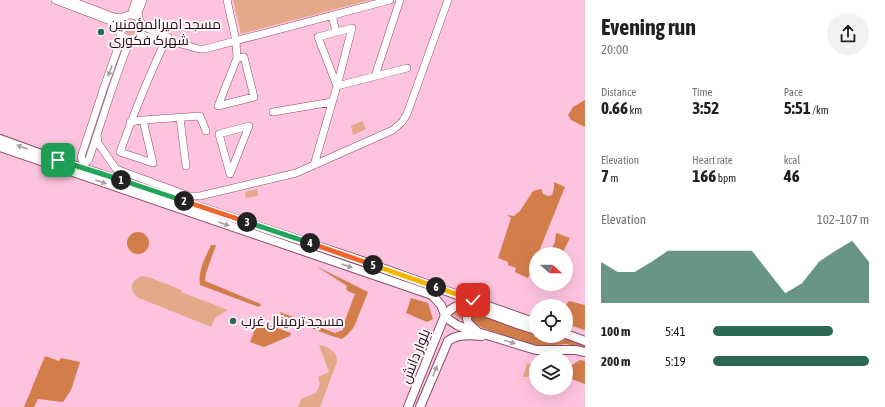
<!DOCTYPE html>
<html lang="en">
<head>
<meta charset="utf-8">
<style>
  :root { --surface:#fff; --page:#f2f2f2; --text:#202124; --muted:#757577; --accent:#2b6956 }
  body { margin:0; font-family:"Asap Condensed",Cairo,sans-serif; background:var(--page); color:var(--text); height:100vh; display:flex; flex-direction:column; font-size:15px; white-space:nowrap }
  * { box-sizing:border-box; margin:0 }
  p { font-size:13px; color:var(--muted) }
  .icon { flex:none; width:22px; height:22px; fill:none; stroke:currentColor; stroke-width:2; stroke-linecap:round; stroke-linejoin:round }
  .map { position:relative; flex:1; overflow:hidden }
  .side { display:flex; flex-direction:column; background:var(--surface); width:300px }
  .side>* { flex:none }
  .needle { width:26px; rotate:111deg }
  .controls { position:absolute; left:529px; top:247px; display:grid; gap:8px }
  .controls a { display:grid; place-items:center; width:44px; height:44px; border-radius:50%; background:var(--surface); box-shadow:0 4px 16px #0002; font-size:20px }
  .pin { position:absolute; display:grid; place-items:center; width:34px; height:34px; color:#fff; margin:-17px; border-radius:8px; box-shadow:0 2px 6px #0006 }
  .km { position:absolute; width:20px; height:20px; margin:-10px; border-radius:50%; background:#222; color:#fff; font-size:11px; line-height:20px; text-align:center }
  .round { display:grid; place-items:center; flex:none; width:42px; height:42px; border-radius:21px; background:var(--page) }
  .headline { display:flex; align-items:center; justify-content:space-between; height:68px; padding:0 16px }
  h1 { font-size:22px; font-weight:700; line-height:30px }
  .stats { display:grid; grid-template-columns:repeat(3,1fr); gap:6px; height:68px; padding:4px 16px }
  .stats div { display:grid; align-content:center }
  .stats b { font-size:17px; font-weight:700 }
  .stats small { font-size:11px; font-weight:400 }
  .stats p { font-size:11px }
  .chart { height:112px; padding:8px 16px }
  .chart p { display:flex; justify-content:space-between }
  .chart svg { width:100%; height:72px; margin-top:4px; fill:var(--accent); opacity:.7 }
  ul { padding:0 16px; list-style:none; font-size:13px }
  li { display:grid; grid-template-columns:64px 48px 1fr; align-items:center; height:30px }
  li i { height:10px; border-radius:5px; background:var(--accent) }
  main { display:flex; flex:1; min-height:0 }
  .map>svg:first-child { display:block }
  .green { fill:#e4a988 }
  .forest { fill:#d37d4b }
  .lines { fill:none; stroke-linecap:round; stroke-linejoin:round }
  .minor-casing { stroke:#894b6a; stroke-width:8 }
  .major-casing { stroke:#894b6a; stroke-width:10 }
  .minor { stroke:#fff; stroke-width:7 }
  .major { stroke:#fff; stroke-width:8 }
  .oneway { fill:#a79da3 }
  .split-1-casing { stroke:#fff; stroke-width:8 }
  .split-2-casing { stroke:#fff; stroke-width:8 }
  .split-3-casing { stroke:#fff; stroke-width:8 }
  .split-4-casing { stroke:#fff; stroke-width:8 }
  .split-5-casing { stroke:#fff; stroke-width:8 }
  .split-6-casing { stroke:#fff; stroke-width:8 }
  .split-7-casing { stroke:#fff; stroke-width:8 }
  .split-1 { stroke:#22a559; stroke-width:5 }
  .split-2 { stroke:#22a559; stroke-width:5 }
  .split-3 { stroke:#f0652b; stroke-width:5 }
  .split-4 { stroke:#22a559; stroke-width:5 }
  .split-5 { stroke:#f0652b; stroke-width:5 }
  .split-6 { stroke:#f5b400; stroke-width:5 }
  .split-7 { stroke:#f5b400; stroke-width:5 }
  .poi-dot { fill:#2b6956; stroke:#fef6f9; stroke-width:1.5 }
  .labels { text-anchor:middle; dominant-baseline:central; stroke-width:4; stroke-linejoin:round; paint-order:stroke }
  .poi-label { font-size:14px; fill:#230b18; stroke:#fef6f9; text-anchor:start }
  .street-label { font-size:14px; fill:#230b18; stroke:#fef6f9 }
</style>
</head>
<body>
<main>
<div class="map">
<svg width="585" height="407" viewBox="0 0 585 407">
  <rect width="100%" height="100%" fill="#fec4df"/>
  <!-- green -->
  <path class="green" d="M233 0H370L241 34Z
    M123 27a7 7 0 1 1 14 0a7 7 0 1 1-14 0Z
    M362 121 366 129 353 135 351 126Z
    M257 189 258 196 246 198 245 192Z
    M143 276 148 277 182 290 181 292 228 310 215 318 211 327 139 298C128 291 130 279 143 276Z
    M461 310 468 311 463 317 464 322 452 314Z
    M319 345C329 347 337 351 337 362L320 407H298L301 399 316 393 320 384 318 377 329 372Z
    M527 363 534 365 536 376 523 377Z"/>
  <!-- forest -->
  <path class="forest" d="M585 100V127L571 120 568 115 573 107Z
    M554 182 565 187 538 254H536V259L528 278 515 272 516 268 508 265V262L498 258 511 218 507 215 514 216 520 211 533 191 541 189 543 194 548 196 552 195 554 188Z
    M127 243a11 11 0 1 1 22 0a11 11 0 1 1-22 0Z
    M556 233 570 238 562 254H549L555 242Z
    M211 245H216L206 273 205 281 261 304 259 307 200 285C198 270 205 258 211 245Z
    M316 266 368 292 354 327 348 334 342 339 332 336 282 317 280 312 335 333 343 330 344 323 355 294 348 291 346 289 347 286Z
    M411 298 428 303 433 319 427 322 406 313Z
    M569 301 585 305V330L566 324V306H565Z
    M474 313 536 335V336C553 336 569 338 585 343V348L566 344 543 346 526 343 474 325 471 322V315Z
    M258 321 291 333 290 336 264 347 250 342Z
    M45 356 59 361 61 358 80 362 71 390 63 402 38 399 34 407H24Z
    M580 360 585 361V384L566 377V366L572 365Z"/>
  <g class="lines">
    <!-- minor casing -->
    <g class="minor-casing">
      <path id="minor" d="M55 0 113 22 118 29
        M69 0 114 17 122 18
        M227 0 236 41 237 58 218 106 254 97 244 57 237 58
        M118 27a12 12 0 1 1 24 0a12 12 0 1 1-24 0Z
        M131 15 136 0
        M332 15 336 32
        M139 19 138 13 143 0
        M142 26 168 37 170 40
        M352 28 337 86 318 37Z
        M140 34 165 42 170 41 199 49H205L390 0
        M375 76 400 0
        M273 112 332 102
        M180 118 186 166
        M143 120 153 163 120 152C134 113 149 75 167 38
        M130 122 143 120 200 116 206 131
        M249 126 230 174 219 134Z
        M97 134 98 143 116 169 189 196H200L296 173 393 130 402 122 407 114 448 0
        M84 165 81 157 104 87 120 42V34
        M314 165 337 86 407 68
        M83 168 84 165 89 159 112 89 127 47 132 39"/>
    </g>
    <!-- major casing -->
    <g class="major-casing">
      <path id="major" d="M0 139 58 160 359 260 536 323
        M0 147 432 295 441 305 445 315 448 319 457 325 464 328 536 350H576L585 352
        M476 330C466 323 462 315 476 310
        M566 334 585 341
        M408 407 445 315C449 311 452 307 458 306 470 305 494 316 506 320 516 324 526 327 536 330
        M420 407 448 341C457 334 471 335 482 336"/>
    </g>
    <!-- minor -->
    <use href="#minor" class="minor"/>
    <!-- major -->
    <use href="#major" class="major"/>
  </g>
  <!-- one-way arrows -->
  <defs><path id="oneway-solid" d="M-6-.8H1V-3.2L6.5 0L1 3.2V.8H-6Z"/></defs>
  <g class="oneway">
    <use href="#oneway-solid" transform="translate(110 71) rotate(110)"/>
    <use href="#oneway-solid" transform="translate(22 147) rotate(-160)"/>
    <use href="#oneway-solid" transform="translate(101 182) rotate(19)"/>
    <use href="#oneway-solid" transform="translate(224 224) rotate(19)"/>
    <use href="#oneway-solid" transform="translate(347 266) rotate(19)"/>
    <use href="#oneway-solid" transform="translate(510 342) rotate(18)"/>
    <use href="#oneway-solid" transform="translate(435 371) rotate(-68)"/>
  </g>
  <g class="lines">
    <!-- split-1 casing -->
    <g class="split-1-casing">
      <path id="split-1" d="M58 160 121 180"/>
    </g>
    <!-- split-2 casing -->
    <g class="split-2-casing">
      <path id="split-2" d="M121 180 184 201"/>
    </g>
    <!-- split-3 casing -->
    <g class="split-3-casing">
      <path id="split-3" d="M184 201 247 222"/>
    </g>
    <!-- split-4 casing -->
    <g class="split-4-casing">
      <path id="split-4" d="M247 222 310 243"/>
    </g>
    <!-- split-5 casing -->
    <g class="split-5-casing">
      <path id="split-5" d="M310 243 373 265"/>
    </g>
    <!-- split-6 casing -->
    <g class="split-6-casing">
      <path id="split-6" d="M373 265 436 287"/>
    </g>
    <!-- split-7 casing -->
    <g class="split-7-casing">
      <path id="split-7" d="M436 287 473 300"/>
    </g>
    <!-- split-1 -->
    <use href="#split-1" class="split-1"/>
    <!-- split-2 -->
    <use href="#split-2" class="split-2"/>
    <!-- split-3 -->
    <use href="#split-3" class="split-3"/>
    <!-- split-4 -->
    <use href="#split-4" class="split-4"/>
    <!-- split-5 -->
    <use href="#split-5" class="split-5"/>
    <!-- split-6 -->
    <use href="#split-6" class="split-6"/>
    <!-- split-7 -->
    <use href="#split-7" class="split-7"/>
  </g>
  <!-- markers -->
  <g class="poi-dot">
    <circle cx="101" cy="32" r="4"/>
    <circle cx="233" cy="321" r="4"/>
  </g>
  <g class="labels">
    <!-- poi labels -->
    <g class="poi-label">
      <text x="109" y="24">مسجد امیرالمؤمنین<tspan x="109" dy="16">شهرک فکوری</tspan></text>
      <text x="241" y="321">مسجد ترمینال غرب</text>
    </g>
    <!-- street labels -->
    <g class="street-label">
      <text transform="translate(415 356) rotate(-68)">بلوار دانش</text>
    </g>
  </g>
</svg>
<div class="controls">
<a><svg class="needle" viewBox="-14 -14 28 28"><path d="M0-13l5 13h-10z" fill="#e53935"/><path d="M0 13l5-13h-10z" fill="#757577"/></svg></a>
<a><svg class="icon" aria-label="locate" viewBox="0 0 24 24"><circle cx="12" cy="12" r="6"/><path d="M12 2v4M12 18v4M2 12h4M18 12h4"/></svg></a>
<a><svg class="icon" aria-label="layers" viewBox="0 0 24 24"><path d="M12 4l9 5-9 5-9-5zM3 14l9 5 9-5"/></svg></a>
</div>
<div class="pin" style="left:58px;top:160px;background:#1e9e55"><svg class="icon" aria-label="arrive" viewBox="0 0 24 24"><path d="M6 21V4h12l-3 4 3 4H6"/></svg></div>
<div class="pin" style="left:473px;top:300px;background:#d93025"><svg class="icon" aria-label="check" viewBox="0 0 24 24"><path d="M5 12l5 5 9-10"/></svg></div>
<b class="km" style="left:121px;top:180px">1</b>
<b class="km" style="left:184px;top:201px">2</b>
<b class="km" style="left:247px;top:222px">3</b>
<b class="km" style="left:310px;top:243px">4</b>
<b class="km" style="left:373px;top:265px">5</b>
<b class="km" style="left:436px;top:287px">6</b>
</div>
<section class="side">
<div class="headline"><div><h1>Evening run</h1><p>20:00</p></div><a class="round"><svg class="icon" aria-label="share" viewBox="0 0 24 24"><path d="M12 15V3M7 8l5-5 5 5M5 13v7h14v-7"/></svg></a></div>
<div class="stats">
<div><p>Distance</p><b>0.66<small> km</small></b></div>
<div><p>Time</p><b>3:52</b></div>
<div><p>Pace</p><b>5:51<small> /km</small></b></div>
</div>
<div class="stats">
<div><p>Elevation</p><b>7<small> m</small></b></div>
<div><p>Heart rate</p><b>166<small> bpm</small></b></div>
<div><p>kcal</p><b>46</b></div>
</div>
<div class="chart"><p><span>Elevation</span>102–107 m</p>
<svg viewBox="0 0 160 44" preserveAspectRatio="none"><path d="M0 44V19L10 25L20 25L30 19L40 12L50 12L60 12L70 12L80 12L90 12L100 25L110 38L120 32L130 19L140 12L150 6L160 19V44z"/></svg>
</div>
<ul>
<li><b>100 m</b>5:41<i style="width:77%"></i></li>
<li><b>200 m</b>5:19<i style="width:100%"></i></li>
</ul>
</section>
</main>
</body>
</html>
